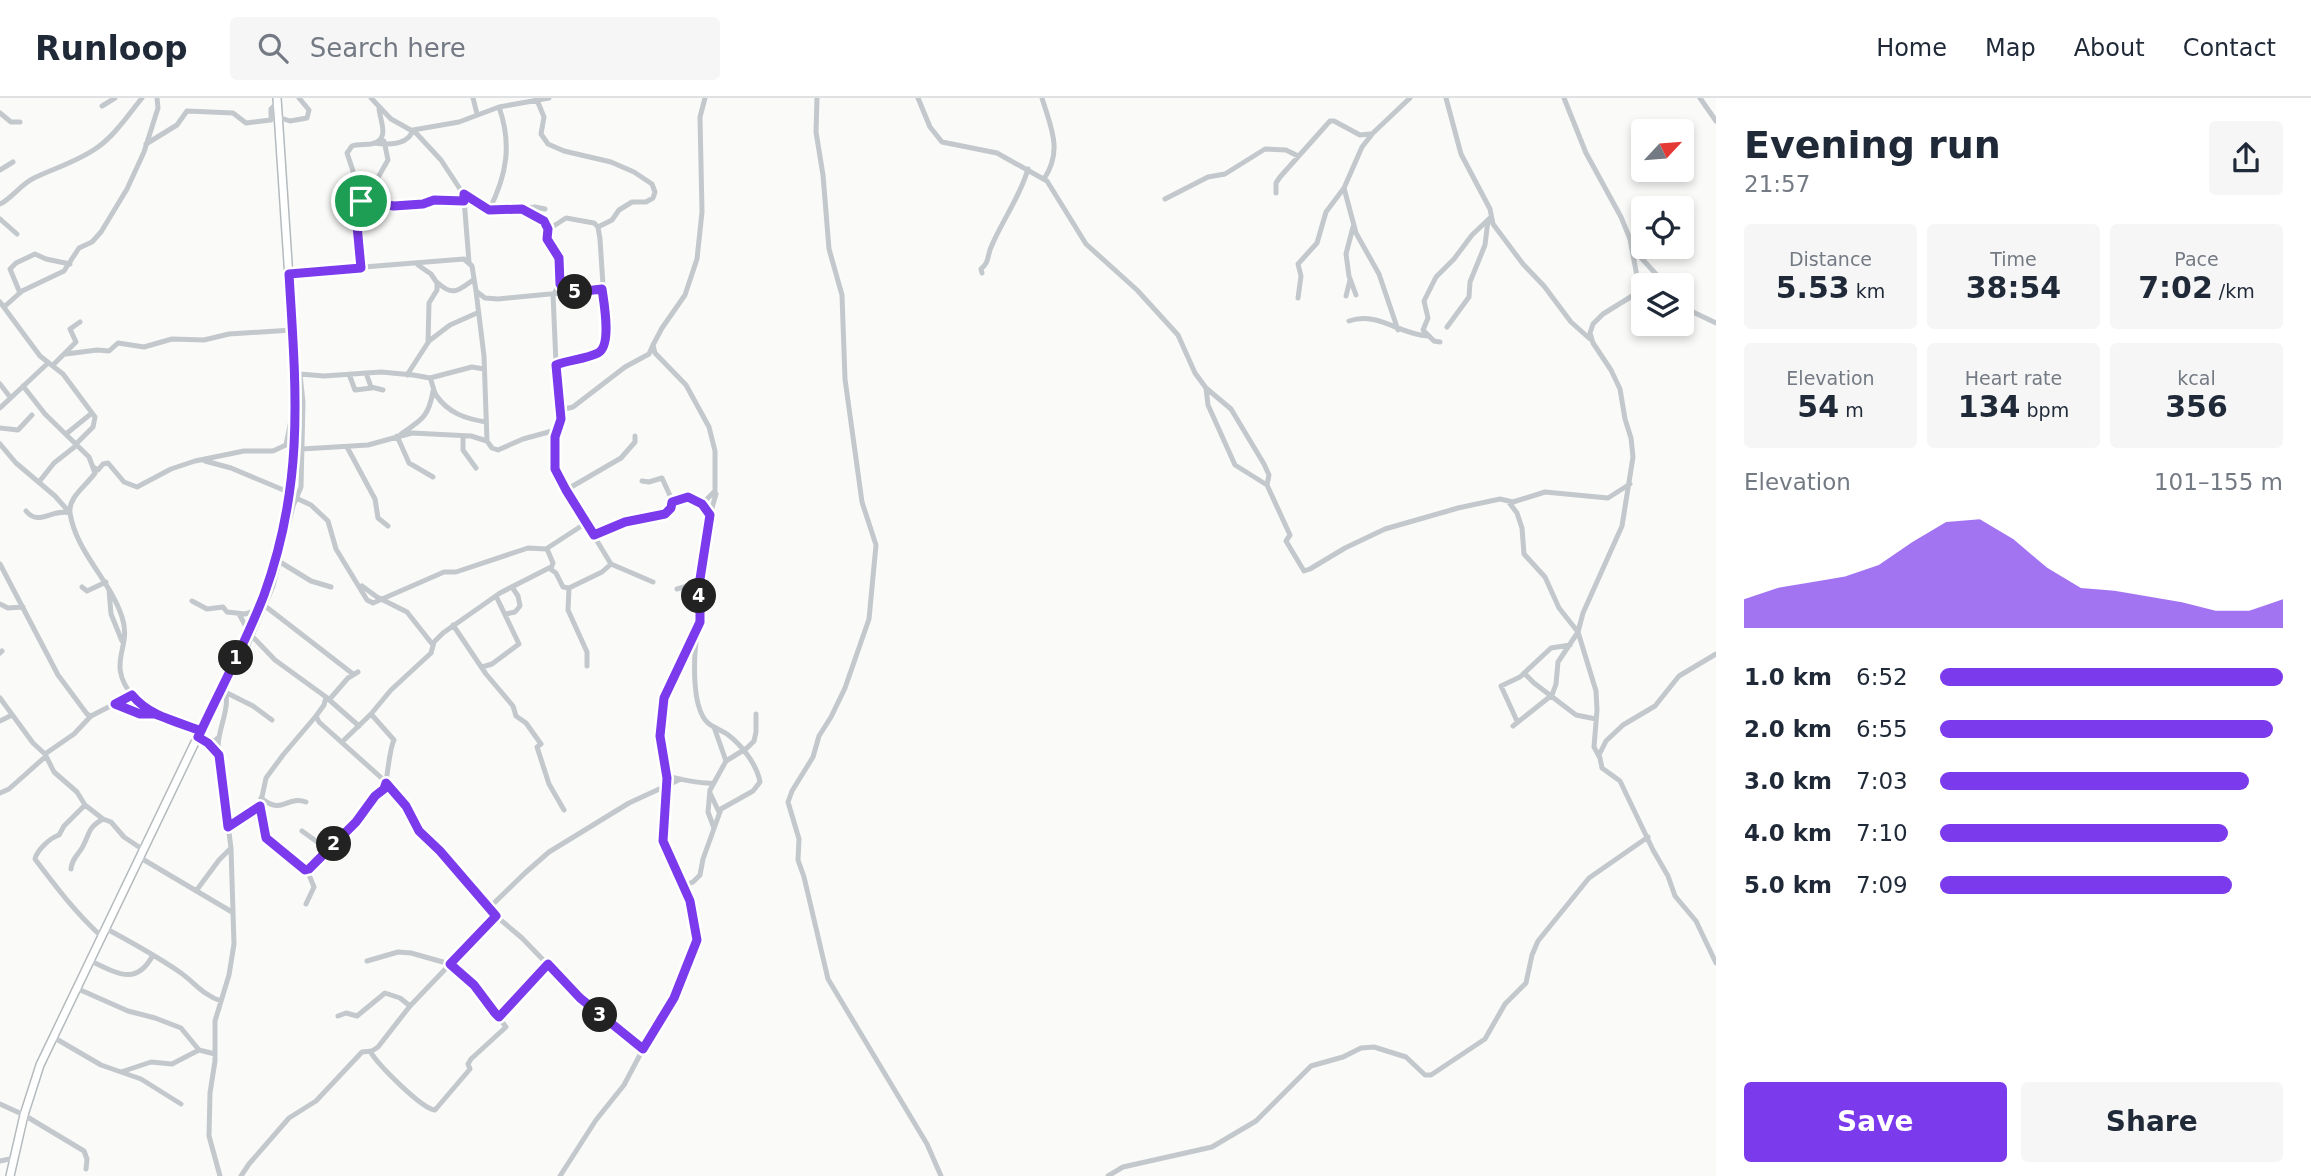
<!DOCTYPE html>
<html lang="en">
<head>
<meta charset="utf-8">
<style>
  :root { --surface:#fff; --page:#f6f6f7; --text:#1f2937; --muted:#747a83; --line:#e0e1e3; --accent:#7c3aed }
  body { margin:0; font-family:"DejaVu Sans",sans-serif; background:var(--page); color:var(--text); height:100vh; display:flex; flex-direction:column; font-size:26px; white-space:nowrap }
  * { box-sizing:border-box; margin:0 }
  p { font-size:23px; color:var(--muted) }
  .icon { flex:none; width:38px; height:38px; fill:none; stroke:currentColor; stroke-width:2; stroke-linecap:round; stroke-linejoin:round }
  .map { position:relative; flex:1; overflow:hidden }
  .side { display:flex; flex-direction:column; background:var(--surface); width:595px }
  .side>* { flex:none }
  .needle { width:46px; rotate:64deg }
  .buttons { position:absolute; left:1631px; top:21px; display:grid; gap:14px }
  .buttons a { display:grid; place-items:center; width:63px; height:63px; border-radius:7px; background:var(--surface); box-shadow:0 4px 10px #0003; font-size:35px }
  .pin { position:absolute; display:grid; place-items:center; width:60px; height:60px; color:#fff; margin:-30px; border:4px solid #fff; border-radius:50%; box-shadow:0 2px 7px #0007 }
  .km { position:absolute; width:35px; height:35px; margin:-18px; border-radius:50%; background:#222; color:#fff; font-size:19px; line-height:35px; text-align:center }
  .round { display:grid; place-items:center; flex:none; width:74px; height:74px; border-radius:7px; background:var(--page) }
  .head { display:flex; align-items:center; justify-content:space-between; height:119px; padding:0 28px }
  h1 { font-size:38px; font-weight:700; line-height:52px }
  .stats { display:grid; grid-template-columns:repeat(3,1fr); gap:10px; height:119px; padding:7px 28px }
  .stats div { display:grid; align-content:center; border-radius:7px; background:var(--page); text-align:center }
  .stats b { font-size:30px; font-weight:700 }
  .stats small { font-size:19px; font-weight:400 }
  .stats p { font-size:19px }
  .chart { height:196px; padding:14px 28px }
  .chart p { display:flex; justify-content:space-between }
  .chart svg { width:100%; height:126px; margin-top:7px; fill:var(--accent); opacity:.7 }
  .action { display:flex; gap:14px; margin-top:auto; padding:14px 28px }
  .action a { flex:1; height:80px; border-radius:7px; background:var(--accent); color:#fff; font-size:28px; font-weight:700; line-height:80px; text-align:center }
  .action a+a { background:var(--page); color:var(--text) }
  ul { padding:0 28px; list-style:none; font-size:23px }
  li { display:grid; grid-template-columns:112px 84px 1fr; align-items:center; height:52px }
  li i { height:18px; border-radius:9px; background:var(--accent) }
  header { display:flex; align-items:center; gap:42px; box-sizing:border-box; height:98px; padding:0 35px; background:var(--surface); border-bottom:2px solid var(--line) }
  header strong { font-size:33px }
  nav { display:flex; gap:38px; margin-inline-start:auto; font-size:24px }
  .search { width:490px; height:63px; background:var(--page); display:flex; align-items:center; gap:18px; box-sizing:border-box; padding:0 24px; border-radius:7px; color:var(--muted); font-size:26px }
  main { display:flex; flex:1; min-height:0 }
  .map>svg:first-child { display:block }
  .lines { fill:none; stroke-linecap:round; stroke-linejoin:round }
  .major-casing { stroke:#b5babe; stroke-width:10 }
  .minor { stroke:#c3c8cc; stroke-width:5 }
  .major { stroke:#fff; stroke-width:7 }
  .route-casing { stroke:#fff; stroke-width:14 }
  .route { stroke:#7c3aed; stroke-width:9 }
</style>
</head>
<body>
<header>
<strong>Runloop</strong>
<div class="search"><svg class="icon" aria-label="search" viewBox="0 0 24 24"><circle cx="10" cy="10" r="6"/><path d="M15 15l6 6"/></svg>Search here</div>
<nav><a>Home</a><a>Map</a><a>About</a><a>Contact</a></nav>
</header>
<main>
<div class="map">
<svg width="1716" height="1078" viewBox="0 0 1716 1078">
  <rect width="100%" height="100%" fill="#fafaf8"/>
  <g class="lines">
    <!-- major casing -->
    <g class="major-casing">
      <path id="major" d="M10 1078 24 1017 40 967 248 534 265 495 278 454 290 396 295 353V270L277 0"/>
    </g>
    <!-- minor -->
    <path class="minor" d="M371 0 391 21 416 35 441 62 462 94 479 106 495 113 535 109 545 111
      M473 0 477 16
      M817 0 816 34 823 77 829 151 842 197 845 281 862 404 876 447 869 521 845 590 831 619 819 638 813 659 792 693 788 704 799 741 798 762 804 779 828 881 927 1046 941 1078
      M918 0 930 29 942 44 997 55 1047 83 1086 146 1137 192 1178 237 1195 275 1206 290 1231 311 1264 366 1269 377 1267 387 1290 437 1286 443 1304 473 1310 471 1345 450 1385 431 1458 410 1500 401 1513 404 1545 394 1608 400 1630 386
      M1042 0C1051 30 1063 52 1044 81
      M1446 0 1461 56 1490 111 1493 126 1523 166 1544 188 1571 224 1590 241
      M1564 0 1586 55 1621 119 1630 141 1639 189 1637 195 1603 216 1593 226 1590 235 1593 245 1611 272 1620 291 1625 321 1631 340 1633 359 1622 428 1583 515 1578 534 1596 593 1597 612 1594 649 1600 660 1602 670 1620 683 1653 752 1668 778 1675 798 1696 823 1716 865
      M1700 0 1716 23
      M537 2 544 19 541 36 548 46 564 53 611 64 634 74 652 86 655 94 653 100 646 104H632L619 112 612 122 598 129
      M102 8 115 0
      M0 15 11 24H20
      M278 19 290 23 307 20 309 12 299 0
      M374 45C388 47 408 47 413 32L459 24 499 9 549 0
      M146 46 177 27 187 13 233 15 246 25 271 22V11L277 5
      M0 72 13 64
      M1276 95V85L1280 79 1330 23H1334L1360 37 1370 36
      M464 101 469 164
      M1165 101 1208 79 1225 76 1265 51 1286 52 1298 58
      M368 103 372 99 373 88 388 62 384 43
      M0 106C10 102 21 86 34 80 55 70 79 63 98 49 115 37 129 16 142 0
      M355 106 361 103 392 108 423 106 434 102 464 103
      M489 112C507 77 512 46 499 9
      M525 112 544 123 548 131
      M0 121 17 136
      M1353 129 1346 156 1349 178 1356 197
      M1634 152 1666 187
      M418 167 431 176 437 185V192L429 205 428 245
      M361 170 353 94V73L347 55 352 48C358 46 364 47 371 46 391 42 380 24 379 10
      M289 175 464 161 472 168 476 193 485 200 498 201 602 191
      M982 175 981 171C990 164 987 156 992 147 1003 121 1020 99 1028 71
      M438 185C453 199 459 192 473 182
      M476 193 484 258 487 343
      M20 195 10 171 16 165 35 156 46 161 70 166
      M553 196 556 266 561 314 555 339V371L566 392 611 466 602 474 569 490 568 512 587 554V568
      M554 196C561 184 564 166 556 153 552 145 547 142 546 133L566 120 594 125 598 129 600 141 605 218V249L593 257 556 266
      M1346 198 1350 182
      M1298 200 1301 178 1298 166 1317 145 1326 114 1344 90
      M0 204 40 258 63 276 95 319 93 329 76 346
      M1682 205 1693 214 1716 225
      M4 209 22 193 64 173 79 150 92 144 101 134 127 91 144 54 158 10 157 0
      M1349 223C1378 213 1400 237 1428 238
      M1447 229 1469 199 1470 184 1485 147 1488 122
      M1398 232 1379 176 1356 135 1344 90 1362 49 1373 35 1410 0
      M1440 244 1434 243 1423 232 1428 220 1424 203 1436 179 1454 161 1472 137 1491 119
      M66 256 97 252 109 253 118 245 144 249 172 241 204 242 229 236 292 232
      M53 267 76 244 70 231 80 224
      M366 275 371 289 383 292
      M300 276 324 278 381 274 413 277 430 280 472 269 484 271
      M349 276 355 292 372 290
      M407 277 429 243 450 227 477 215
      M430 280C433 286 433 292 436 297 448 315 466 321 486 324
      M0 286 10 299
      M23 288 45 316 89 359 95 375C87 387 68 399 70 415 76 454 110 482 122 519 133 551 104 564 134 600 150 619 179 625 201 633
      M1206 290 1208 307 1235 367 1267 387
      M0 310 47 266
      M561 312 573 309 625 269 649 256 653 247
      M0 330 18 332 32 317
      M66 336 92 315
      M401 336C422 322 429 318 433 293
      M397 338 409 365 433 379
      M463 339V352L476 370
      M0 346 16 365 55 398 70 415C52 410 39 429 26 413
      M347 349 375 401 378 420 388 428
      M302 351 368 347 412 335 471 338 487 343 492 350 498 352 523 341 556 332
      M205 363 231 370 293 396
      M95 370 98 372 103 366 108 365 124 384 137 389 171 371 195 363 244 353H273L286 347 291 322 296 316
      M39 384 54 365 77 347
      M566 392 621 360 635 344V338
      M296 400 311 407 328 423 336 451 367 502 373 505 444 474H456L528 450 546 451 586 425
      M1508 403 1517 415 1522 430 1524 456 1545 479 1559 510 1578 534 1558 564 1556 586 1552 597 1513 628
      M672 404 691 399 703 405 715 393V353L709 329 686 287 655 255 653 247 662 230 685 197 697 161 702 114 700 19 705 0
      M594 437 625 424 669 413 672 402 662 380 649 384 642 383
      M547 451 553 465 551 470
      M280 464 311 483 331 489
      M0 466 58 577 87 616 91 618 132 597
      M611 466 653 484
      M362 488 377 499 407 514 433 547
      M82 489 87 493 106 484
      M699 489 708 424 716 396
      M109 492 111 516 122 543
      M192 503 207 511 223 509 227 514 245 516 258 512
      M0 506 8 510 23 509
      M265 508 353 576
      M239 516 250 536 275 562 326 599 324 607 316 618 319 624 386 684 406 708 419 733 440 753 496 818 522 840 580 900 643 951
      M506 516 515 514 520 508 518 498 512 489
      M453 527 486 576 513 608 516 618 526 625 541 646 537 649 549 686 564 712
      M0 555 2 553
      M482 569 492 566 519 546 496 498
      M1524 575 1534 585 1576 617 1596 621
      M225 590 241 564 273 488 293 408 301 389 303 304 300 276 295 270
      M227 595 253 608 272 622
      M326 599 359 628
      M0 600 33 645 45 656 74 636 91 618
      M329 602 348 580 358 574
      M115 606 140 616H155
      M371 616 394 642C390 649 388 672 386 684
      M316 618 283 657 266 680 260 708 266 740 305 772 309 771 356 724 373 700 384 691 386 685
      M0 623 12 617
      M1517 623 1501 588 1520 579 1551 550 1570 547
      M714 629 726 663
      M198 639 212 645 218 640
      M342 644 371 616 391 592 431 555 434 544 443 535 500 495 549 470 556 475 563 489 569 490
      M45 656 54 674 77 694 85 707 103 721 111 724 124 739 142 751
      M1599 657 1606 643 1623 627 1655 608 1679 578 1716 556
      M666 677C674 681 704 686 714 685
      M0 695 9 691 45 659
      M710 695 719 714
      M261 700C283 718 286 697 306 704
      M85 707 64 728 59 737C50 740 37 752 35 761 57 790 75 814 101 838
      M228 729 260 708
      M714 730 708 714 710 692 726 663 747 650 754 643 756 634V616
      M302 733 327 751
      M139 759 232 814
      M71 771C72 761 77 758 82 750 90 736 87 730 103 721
      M683 788 693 784 700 777 703 761 721 711 753 693 760 684C757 667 742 647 727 636 721 632 714 630 708 625 690 609 694 552 698 530
      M196 793 219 762 231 750
      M306 806 314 789 307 772
      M489 810 525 775 549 754 629 705 681 681
      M105 830C131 844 157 858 181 875 195 885 203 897 221 903
      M89 862C117 875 136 889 153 857
      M367 863 398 854 411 855 450 866 474 887 506 929 471 961 468 966 470 971 435 1012C422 1011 378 967 370 953
      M76 890 128 913 155 920 181 930 199 952 215 956
      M338 918 346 915 357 918 385 895 400 900 410 908
      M499 919 548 866
      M53 939 101 967 141 981 181 1006
      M121 974 151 964 172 966 199 952
      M0 1006 24 1017 84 1053 87 1061 86 1071
      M0 1063 14 1060
      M220 1078 209 1038 210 995 215 963V923L229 877 234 846 231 750 218 650C218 627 233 609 223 586
      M241 1078 249 1066 289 1020 316 1003 362 954 372 953 378 949 410 908 496 818
      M560 1078 596 1022 624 987 643 951 657 932 674 900 697 842 690 803 663 743 667 680 660 637 664 600 700 524 699 489 691 487 677 491
      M1108 1078 1123 1069 1212 1049 1256 1023 1311 968 1343 959 1361 950 1374 949 1406 959 1425 977H1431L1485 941 1505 906 1526 885 1532 857 1538 843 1589 780 1648 739"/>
    <!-- major -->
    <use href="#major" class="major"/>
  </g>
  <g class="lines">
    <!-- route casing -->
    <g class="route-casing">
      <path id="route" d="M361 103 355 106 361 170 289 176C296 292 305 384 264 497 246 544 222 588 201 633 177 624 149 618 132 597L115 606 140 616H155L201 633 198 639 208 645 219 657 228 729 260 708 266 740 305 772 309 771 356 724 375 698 384 691 386 685 406 708 419 733 440 753 496 818 450 866 474 887 495 915 499 919 548 866 580 900 643 951 674 900 697 842 690 803 663 743 667 680 660 638 664 600 700 524V481L710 417 702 406 688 399 672 404 671 410 665 416 625 424 594 437 566 392 555 371V339L561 321 556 267C569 262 586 261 598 255 612 248 604 205 602 191L568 195 560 186 559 160 547 141 548 131 544 123 522 111 489 112 464 96V103L434 102 423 106 394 108 361 103"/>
    </g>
    <!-- route -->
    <use href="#route" class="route"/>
  </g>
</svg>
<div class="buttons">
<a><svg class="needle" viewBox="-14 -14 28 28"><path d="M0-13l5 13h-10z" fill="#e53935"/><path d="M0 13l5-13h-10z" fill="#747a83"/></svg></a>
<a><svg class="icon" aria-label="locate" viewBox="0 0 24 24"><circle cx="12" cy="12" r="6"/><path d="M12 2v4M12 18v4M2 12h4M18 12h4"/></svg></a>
<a><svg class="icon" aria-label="layers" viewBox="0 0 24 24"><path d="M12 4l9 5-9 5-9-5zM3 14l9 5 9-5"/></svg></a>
</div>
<div class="pin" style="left:361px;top:103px;background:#1e9e55"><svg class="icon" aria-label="arrive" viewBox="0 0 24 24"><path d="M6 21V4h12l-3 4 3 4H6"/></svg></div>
<b class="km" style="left:236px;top:560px">1</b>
<b class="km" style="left:334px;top:746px">2</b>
<b class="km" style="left:600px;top:917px">3</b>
<b class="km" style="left:699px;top:498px">4</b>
<b class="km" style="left:575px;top:194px">5</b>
</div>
<section class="side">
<div class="head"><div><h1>Evening run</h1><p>21:57</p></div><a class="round"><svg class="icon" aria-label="share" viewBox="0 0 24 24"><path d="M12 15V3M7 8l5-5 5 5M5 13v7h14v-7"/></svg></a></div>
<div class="stats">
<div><p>Distance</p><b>5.53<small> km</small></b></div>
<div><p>Time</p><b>38:54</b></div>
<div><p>Pace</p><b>7:02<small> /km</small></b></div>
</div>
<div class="stats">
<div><p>Elevation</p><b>54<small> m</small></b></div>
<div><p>Heart rate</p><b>134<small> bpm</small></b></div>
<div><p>kcal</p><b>356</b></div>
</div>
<div class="chart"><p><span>Elevation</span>101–155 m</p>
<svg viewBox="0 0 160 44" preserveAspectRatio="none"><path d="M0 44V34L10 30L20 28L30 26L40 22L50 14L60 7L70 6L80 13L90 23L100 30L110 31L120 33L130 35L140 38L150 38L160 34V44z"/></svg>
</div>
<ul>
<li><b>1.0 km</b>6:52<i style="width:100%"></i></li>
<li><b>2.0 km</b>6:55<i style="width:97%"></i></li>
<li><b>3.0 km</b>7:03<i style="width:90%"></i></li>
<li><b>4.0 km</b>7:10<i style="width:84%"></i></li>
<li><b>5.0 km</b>7:09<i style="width:85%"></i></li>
</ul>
<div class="action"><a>Save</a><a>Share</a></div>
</section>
</main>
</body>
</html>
